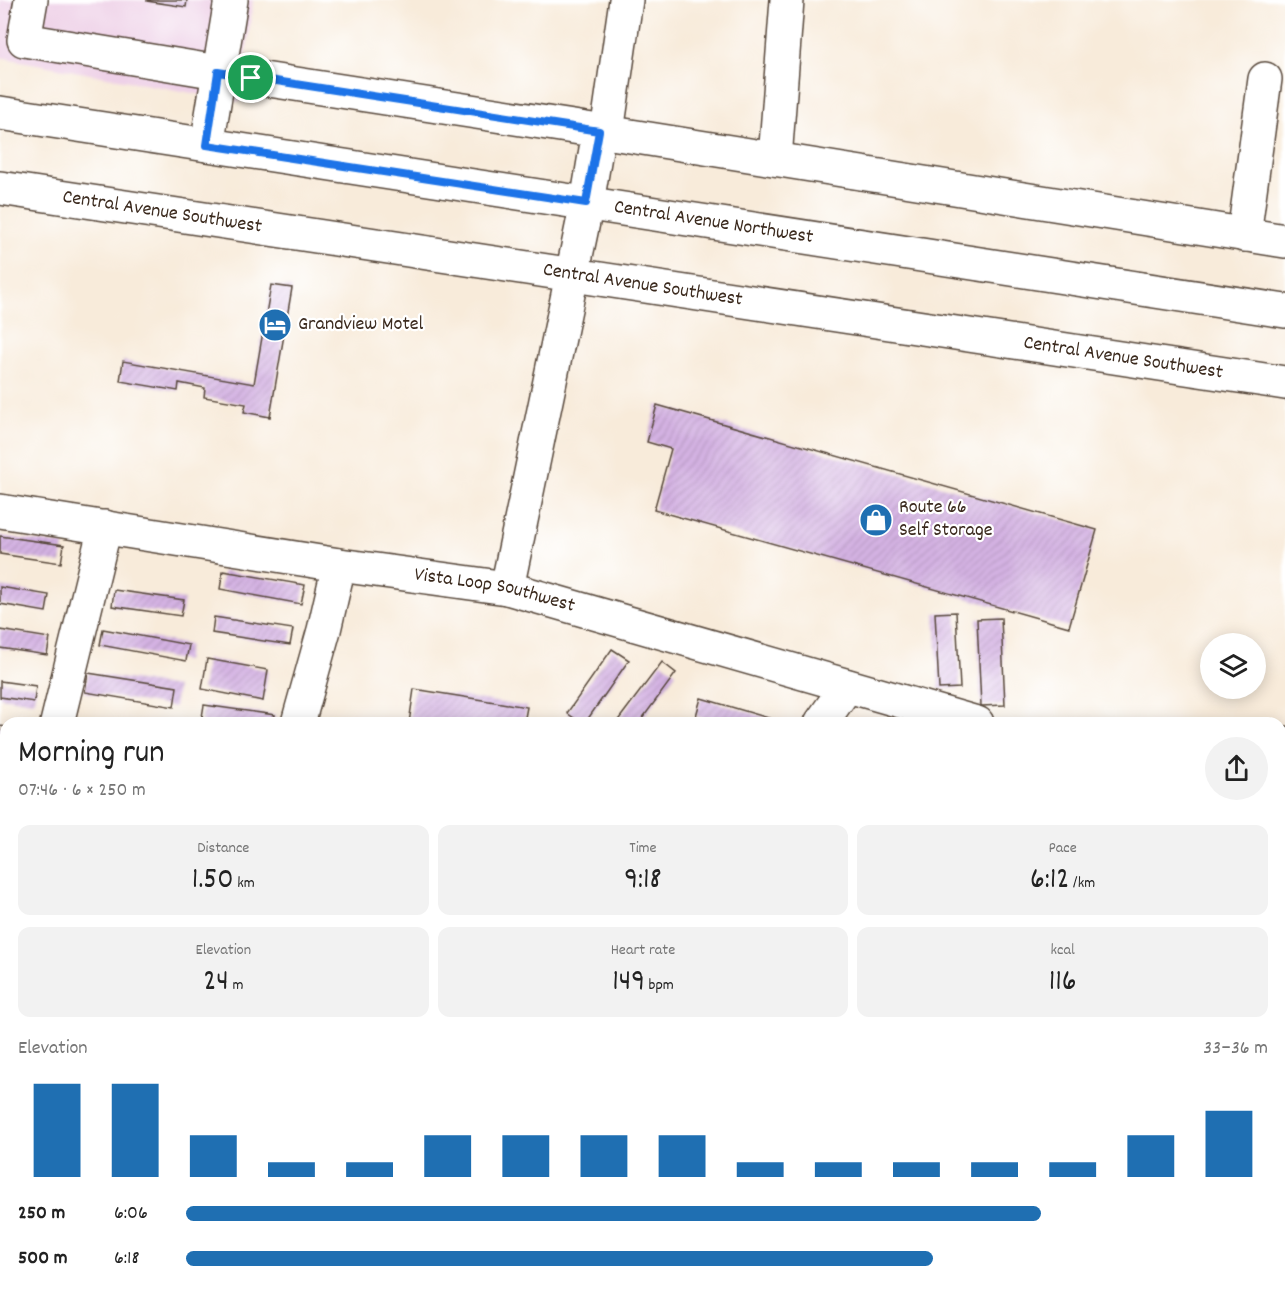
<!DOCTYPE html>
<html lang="en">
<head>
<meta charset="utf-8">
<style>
  :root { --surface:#fff; --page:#f2f2f2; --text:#222; --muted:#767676; --accent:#1f6fb2 }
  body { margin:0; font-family:Dekko,sans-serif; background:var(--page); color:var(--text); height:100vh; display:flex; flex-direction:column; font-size:22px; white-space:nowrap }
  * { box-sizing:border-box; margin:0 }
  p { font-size:20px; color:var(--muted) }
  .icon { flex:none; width:33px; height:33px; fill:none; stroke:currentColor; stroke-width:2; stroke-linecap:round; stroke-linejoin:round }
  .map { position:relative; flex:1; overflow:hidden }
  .sheet { position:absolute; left:0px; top:717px; width:1286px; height:576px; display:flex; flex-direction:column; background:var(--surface); border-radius:18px 18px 0 0; box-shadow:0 3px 15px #0003 }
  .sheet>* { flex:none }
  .buttons { position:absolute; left:1200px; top:633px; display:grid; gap:12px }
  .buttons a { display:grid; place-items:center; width:66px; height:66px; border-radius:50%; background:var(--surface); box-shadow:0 3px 15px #0003; font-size:30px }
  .pin { position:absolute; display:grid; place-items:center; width:51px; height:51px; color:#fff; margin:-26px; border:3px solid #fff; border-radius:50%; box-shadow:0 2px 6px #0007 }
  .round { display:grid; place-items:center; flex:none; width:63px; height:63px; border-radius:32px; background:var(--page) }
  .summary { display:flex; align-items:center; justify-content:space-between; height:102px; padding:0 18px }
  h1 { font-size:33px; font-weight:600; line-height:45px }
  .figures { display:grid; grid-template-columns:repeat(3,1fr); gap:9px; height:102px; padding:6px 18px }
  .figures div { display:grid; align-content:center; border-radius:12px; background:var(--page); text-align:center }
  .figures b { font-size:30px; font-weight:600 }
  .figures small { font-size:16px; font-weight:400 }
  .figures p { font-size:16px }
  .chart { height:168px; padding:12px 18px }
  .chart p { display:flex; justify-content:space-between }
  .chart svg { width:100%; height:108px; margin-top:6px; stroke:var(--accent); stroke-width:6 }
  ul { padding:0 18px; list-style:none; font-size:20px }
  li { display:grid; grid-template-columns:96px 72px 1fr; align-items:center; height:45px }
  li i { height:15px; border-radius:8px; background:var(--accent) }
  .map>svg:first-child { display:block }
  .built { fill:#eed0e7 }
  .building { fill:url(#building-hatch) }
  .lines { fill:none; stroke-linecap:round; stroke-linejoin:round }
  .minor-casing { stroke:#57473a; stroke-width:36 }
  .major-casing { stroke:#57473a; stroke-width:36 }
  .minor { stroke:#fff; stroke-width:33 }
  .major { stroke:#fff; stroke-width:33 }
  .route-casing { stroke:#fff; stroke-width:12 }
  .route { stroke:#1a73e8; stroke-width:8 }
  .labels { text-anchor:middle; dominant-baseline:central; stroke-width:4.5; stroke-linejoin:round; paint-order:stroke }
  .street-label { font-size:20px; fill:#3b2a1e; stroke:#fff }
  .poi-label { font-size:20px; fill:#3b2a1e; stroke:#fff; text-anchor:start }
</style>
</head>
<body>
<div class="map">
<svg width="1285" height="1293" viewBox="0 0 1285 1293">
  <defs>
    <pattern id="building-hatch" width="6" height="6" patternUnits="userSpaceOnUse" patternTransform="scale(1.5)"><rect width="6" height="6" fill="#d4b2e3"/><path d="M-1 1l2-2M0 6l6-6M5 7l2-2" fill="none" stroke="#b799c2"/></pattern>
  </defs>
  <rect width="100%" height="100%" fill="#fff"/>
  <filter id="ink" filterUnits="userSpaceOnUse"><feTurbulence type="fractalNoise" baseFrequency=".0167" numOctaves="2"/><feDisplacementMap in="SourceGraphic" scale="12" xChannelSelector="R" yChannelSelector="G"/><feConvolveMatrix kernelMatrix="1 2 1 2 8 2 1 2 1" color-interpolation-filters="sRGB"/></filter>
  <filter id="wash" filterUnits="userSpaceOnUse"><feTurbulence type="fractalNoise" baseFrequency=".008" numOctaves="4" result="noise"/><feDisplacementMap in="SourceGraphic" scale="24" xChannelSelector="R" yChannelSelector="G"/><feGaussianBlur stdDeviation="1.35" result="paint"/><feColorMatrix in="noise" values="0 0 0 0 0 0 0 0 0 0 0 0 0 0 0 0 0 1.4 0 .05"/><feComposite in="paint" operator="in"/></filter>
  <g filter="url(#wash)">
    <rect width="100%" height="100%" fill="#f8ebda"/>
    <!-- built -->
    <path class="built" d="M0 0H253L240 102 0 57Z"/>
    <g id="blocks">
      <!-- building -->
      <path class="building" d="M147 0H187L186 7 147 1Z
        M271 285 292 288 270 417 244 412 246 404 204 397 205 388 179 383 178 391 120 381 123 361 254 384Z
        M657 405 1097 530 1069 627 654 510 671 449 647 442Z
        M0 536 64 545 61 563 0 554Z
        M223 571 305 585 301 604 220 589Z
        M0 587 49 595 46 612 0 604Z
        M114 590 184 600 181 616 112 606Z
        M956 612 960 688 939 689 935 613Z
        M214 617 293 629 290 645 212 633Z
        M1001 618 1005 705 981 706 977 619Z
        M103 629 189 645 186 661 100 645Z
        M0 630 50 638 47 655 0 648Z
        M612 649 629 660 585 723H581L567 713Z
        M207 659 268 670 263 701 202 689Z
        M662 662 676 673 639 723H616Z
        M88 673 177 687 174 707 85 692Z
        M0 681 36 686 34 702 0 697Z
        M414 689 527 707 524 723H409Z
        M701 698 782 722V723H719L696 716Z
        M204 705 275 715 274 723H201Z
        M0 726 6 727V746L0 745Z
        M0 773 6 774V791L0 790Z
        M400 1287H419L417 1293H398Z
        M449 1287H466L464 1293H447Z
        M519 1287H539L537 1293H516Z
        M567 1287H592L606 1293H565Z"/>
    </g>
  </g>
  <g filter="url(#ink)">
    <use href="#blocks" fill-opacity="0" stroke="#57473a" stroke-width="1.5"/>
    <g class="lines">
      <!-- minor casing -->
      <g class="minor-casing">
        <g id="minor">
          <path d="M31 0 24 40 218 72 599 131 1285 241"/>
          <path d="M607 132 626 0"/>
          <path d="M207 145 231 0"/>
          <path d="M775 159 787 0"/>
          <path d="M1244 235 1265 79"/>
          <path id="s1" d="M0 511 339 565 507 588 977 723"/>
          <path d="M507 588 587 203 599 131"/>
          <path d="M57 723 105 527"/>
          <path d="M298 723 324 630 339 565"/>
          <path d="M821 723 847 686"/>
          <path d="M1280 750 1285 743"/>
          <path d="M0 958 6 933"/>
          <path d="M1280 975 1285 965"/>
          <path d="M1280 1025 1285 1035"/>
          <path d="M0 1145 6 1148"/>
          <path d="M319 1287 333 1293"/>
          <path d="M696 1293 701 1287"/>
          <path d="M883 1293 888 1287"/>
        </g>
      </g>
      <!-- major casing -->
      <g class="major-casing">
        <g id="major">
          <path id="s2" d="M0 113 1285 311"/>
          <path id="s3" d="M0 188 1285 383"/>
        </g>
      </g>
      <!-- minor -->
      <use href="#minor" class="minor"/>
      <!-- major -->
      <use href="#major" class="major"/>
    </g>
  </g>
  <g class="lines" filter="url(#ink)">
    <!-- route casing -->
    <g class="route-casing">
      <path id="route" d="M218 72 599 131 586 203 207 145Z"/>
    </g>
    <!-- route -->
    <use href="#route" class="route"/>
  </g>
  <!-- icons -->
  <defs>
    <g id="hotel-disc" transform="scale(1.725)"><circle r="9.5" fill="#1f6fb2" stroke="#fff"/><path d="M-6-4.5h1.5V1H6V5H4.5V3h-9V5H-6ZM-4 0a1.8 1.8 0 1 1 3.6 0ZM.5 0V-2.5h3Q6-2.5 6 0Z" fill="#fff"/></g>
    <g id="shop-disc" transform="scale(1.725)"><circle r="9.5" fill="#1f6fb2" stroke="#fff"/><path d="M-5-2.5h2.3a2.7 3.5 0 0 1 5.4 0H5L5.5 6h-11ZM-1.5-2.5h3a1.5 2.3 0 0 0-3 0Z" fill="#fff"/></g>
  </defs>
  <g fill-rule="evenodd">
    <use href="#hotel-disc" x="275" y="325"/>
    <use href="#shop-disc" x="876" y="520"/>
  </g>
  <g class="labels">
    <!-- street labels -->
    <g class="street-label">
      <text stroke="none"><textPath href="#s3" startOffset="164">Central Avenue Southwest</textPath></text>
      <text stroke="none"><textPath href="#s2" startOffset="722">Central Avenue Northwest</textPath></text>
      <text stroke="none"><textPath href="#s3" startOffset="650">Central Avenue Southwest</textPath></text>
      <text stroke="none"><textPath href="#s3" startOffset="1136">Central Avenue Southwest</textPath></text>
      <text stroke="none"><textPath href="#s1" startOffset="501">Vista Loop Southwest</textPath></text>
    </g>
    <!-- poi labels -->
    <g class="poi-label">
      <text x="298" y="325">Grandview Motel</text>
      <text x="899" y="508">Route 66<tspan x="899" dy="23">Self Storage</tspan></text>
    </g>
  </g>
</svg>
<div class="buttons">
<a><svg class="icon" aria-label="layers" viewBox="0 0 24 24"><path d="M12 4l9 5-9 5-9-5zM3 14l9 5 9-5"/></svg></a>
</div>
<div class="pin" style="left:251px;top:78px;background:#1e9e55"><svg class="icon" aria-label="arrive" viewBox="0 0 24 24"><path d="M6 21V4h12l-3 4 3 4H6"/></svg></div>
<section class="sheet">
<div class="summary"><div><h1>Morning run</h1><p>07:46 · 6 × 250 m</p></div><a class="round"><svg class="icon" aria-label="share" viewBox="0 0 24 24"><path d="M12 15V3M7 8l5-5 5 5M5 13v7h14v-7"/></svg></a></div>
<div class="figures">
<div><p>Distance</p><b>1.50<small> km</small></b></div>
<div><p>Time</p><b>9:18</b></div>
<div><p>Pace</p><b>6:12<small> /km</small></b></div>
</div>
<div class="figures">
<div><p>Elevation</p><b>24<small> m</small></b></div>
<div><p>Heart rate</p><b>149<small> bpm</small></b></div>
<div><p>kcal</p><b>116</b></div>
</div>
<div class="chart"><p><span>Elevation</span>33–36 m</p>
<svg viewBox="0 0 160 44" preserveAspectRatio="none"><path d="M5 44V6M15 44V6M25 44V27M35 44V38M45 44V38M55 44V27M65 44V27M75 44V27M85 44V27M95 44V38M105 44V38M115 44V38M125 44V38M135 44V38M145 44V27M155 44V17"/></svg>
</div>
<ul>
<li><b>250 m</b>6:06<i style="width:79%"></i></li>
<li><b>500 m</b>6:18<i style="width:69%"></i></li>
</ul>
</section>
</div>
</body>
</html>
